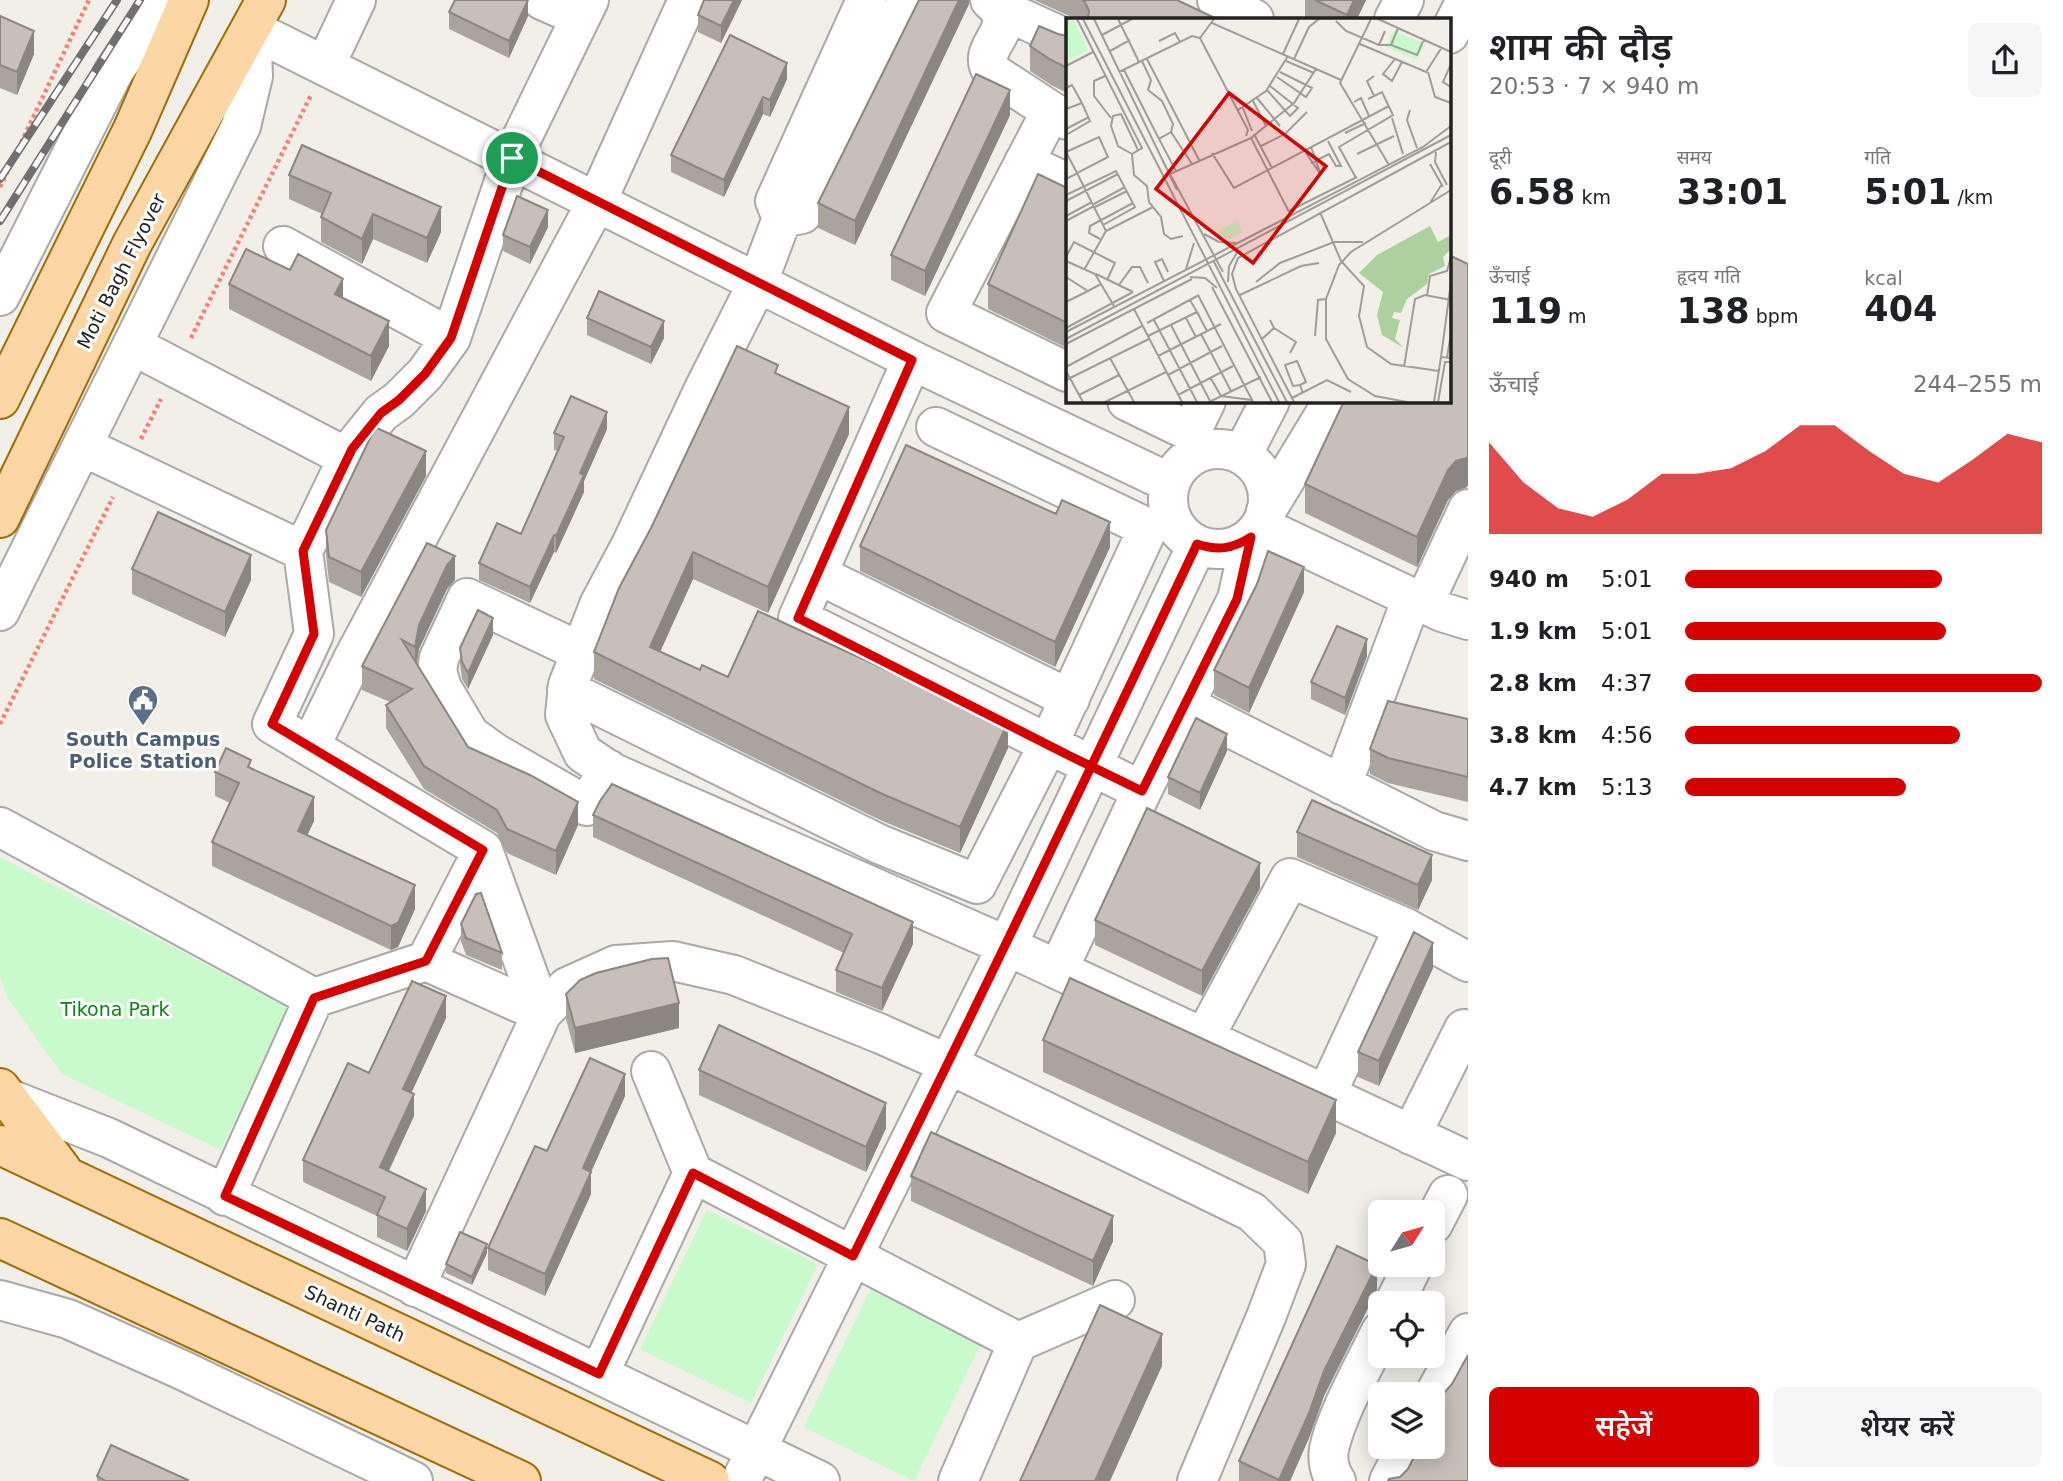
<!DOCTYPE html>
<html lang="hi">
<head>
<meta charset="utf-8">
<style>
  :root { --surface:#fff; --page:#f6f6f6; --text:#202124; --muted:#757577; --accent:#d40000 }
  body { margin:0; font-family:"DejaVu Sans","Noto Sans Devanagari",sans-serif; background:var(--page); color:var(--text); height:100vh; display:flex; flex-direction:column; font-size:26px; white-space:nowrap }
  * { box-sizing:border-box; margin:0 }
  p { font-size:23px; color:var(--muted) }
  .icon { flex:none; width:38px; height:38px; fill:none; stroke:currentColor; stroke-width:2; stroke-linecap:round; stroke-linejoin:round }
  .map { position:relative; flex:1; overflow:hidden }
  .drawer { display:flex; flex-direction:column; background:var(--surface); width:595px }
  .drawer>* { flex:none }
  .needle { width:46px; rotate:53deg }
  .buttons { position:absolute; left:1368px; top:1200px; display:grid; gap:14px }
  .buttons a { display:grid; place-items:center; width:77px; height:77px; border-radius:10px; background:var(--surface); box-shadow:0 4px 18px #0003; font-size:35px }
  .pin { position:absolute; display:grid; place-items:center; width:60px; height:60px; color:#fff; margin:-30px; border:4px solid #fff; border-radius:50%; box-shadow:0 2px 7px #0007 }
  .round { display:grid; place-items:center; flex:none; width:74px; height:74px; border-radius:10px; background:var(--page) }
  .summary { display:flex; align-items:center; justify-content:space-between; height:119px; padding:0 21px }
  h1 { font-size:38px; font-weight:600; line-height:52px }
  .stats { display:grid; grid-template-columns:repeat(3,1fr); gap:10px; height:119px; padding:7px 21px }
  .stats div { display:grid; align-content:center }
  .stats b { font-size:35px; font-weight:600 }
  .stats small { font-size:19px; font-weight:400 }
  .stats p { font-size:19px }
  .chart { height:196px; padding:14px 21px }
  .chart p { display:flex; justify-content:space-between }
  .chart svg { width:100%; height:126px; margin-top:7px; fill:var(--accent); opacity:.7 }
  .cta { display:flex; gap:14px; margin-top:auto; padding:14px 21px }
  .cta a { flex:1; height:80px; border-radius:10px; background:var(--accent); color:#fff; font-size:28px; font-weight:600; line-height:80px; text-align:center }
  .cta a+a { background:var(--page); color:var(--text) }
  ul { padding:0 21px; list-style:none; font-size:23px }
  li { display:grid; grid-template-columns:112px 84px 1fr; align-items:center; height:52px }
  li i { height:18px; border-radius:9px; background:var(--accent) }
  main { display:flex; flex:1; min-height:0 }
  .map>svg:first-child { display:block }
  .park { fill:#c8facc }
  .lines { fill:none; stroke-linecap:round; stroke-linejoin:round }
  .minor-casing { stroke:#a9a9a9; stroke-width:42 }
  .major-casing { stroke:#a06b00; stroke-width:42 }
  .path { stroke:#fa8072; stroke-width:4.5; stroke-dasharray:3.5 3.5; stroke-linecap:butt }
  .minor { stroke:#fff; stroke-width:38 }
  .major { stroke:#fcd6a4; stroke-width:38 }
  .rail-casing { stroke:#707070; stroke-width:8 }
  .rail { stroke:#fff; stroke-width:5; stroke-dasharray:16; stroke-linecap:butt }
  .wall { fill:#aba49e }
  .shaded-wall { fill:#8b8681 }
  .building { fill:#c7bfb8; stroke:#8b8681; stroke-width:2 }
  .route-casing { stroke:#fff; stroke-width:14 }
  .route { stroke:#d40000; stroke-width:9 }
  .labels { text-anchor:middle; dominant-baseline:central; stroke-width:6; stroke-linejoin:round; paint-order:stroke }
  .street-label { font-size:19px; fill:#222; stroke:#fff }
  .service-label { font-size:19px; font-weight:bold; fill:#4e5e75; stroke:#fff }
  .park-label { font-size:19px; fill:#0c8416; stroke:#fff }
  .inset-road { fill:none; stroke:#9f9d99; stroke-width:2 }
  .view { fill:#d40000; fill-opacity:0.15; stroke:#d40000; stroke-width:3.5 }
  .inset-edge { fill:none; stroke:#222; stroke-width:3.5 }
</style>
</head>
<body>
<main>
<div class="map">
<svg width="1468" height="1481" viewBox="0 0 1468 1481">
  <rect width="100%" height="100%" fill="#f2efe9"/>
  <!-- park -->
  <path class="park" d="M0 857 288 1007 221 1150 62 1074 7 997 0 976Z
    M707 1210 818 1264 751 1403 640 1349Z
    M871 1288 982 1342 914 1481 804 1427Z"/>
  <g class="lines">
    <!-- minor casing -->
    <g class="minor-casing">
      <path id="minor" d="M542 0 580 17
        M866 0 775 201 782 218 758 282 704 389 631 545 599 605 568 685 565 715 583 753 611 772 1007 946 1468 1161
        M990 0C1025 29 972 46 993 73L1051 111
        M1217 0 1254 19
        M999 8 1067 39
        M1394 19 1404 0
        M1449 34 1466 0
        M325 66 356 0
        M1067 120 1051 111 946 313 1067 372
        M1024 162 1067 183
        M782 218 802 214 907 0
        M283 246 451 338
        M0 296 113 73 145 25 172 0
        M132 345 348 458
        M912 360 798 618 1142 791
        M1127 401 1191 432 1206 401
        M82 446 303 551
        M1168 499a50 50 0 1 1 100 0a50 50 0 1 1-100 0Z
        M1242 455 1270 401
        M1266 511 1333 401
        M1260 526 1442 612 1468 620
        M817 574 1070 699
        M1424 603 1468 509
        M0 611 241 126 253 76 251 29 920 364 1170 483
        M581 652 467 598 439 658 437 671 442 688 470 735 495 753 587 806 608 769
        M567 690 879 844 977 884 1048 745 1148 528 936 427
        M1185 705 1434 831 1468 841
        M310 747 353 659 597 201 688 0
        M1342 785 1412 598
        M0 827 314 998
        M483 850 272 724 314 634 303 551 352 449 381 413 399 400 425 374 451 338 512 158 589 0
        M1404 927 1468 962
        M1058 970 1142 791 1237 599 1251 537
        M1204 1038 1290 878 1404 927 1326 1095
        M651 1071 693 1173
        M7 1098 109 1138 820 1481
        M1411 1135 1464 1029
        M225 1196 314 998 426 961 542 1013 483 850 426 961
        M1433 1224 1448 1195
        M415 1287 542 1013 567 987 616 965 673 961 734 975 881 1034 948 1064 1252 1212 1283 1242 1286 1264 1266 1317 1197 1481
        M0 1300 68 1319 180 1369 413 1481
        M1394 1304 1413 1265
        M1018 1342 1115 1300
        M599 1374 693 1173 1018 1342 958 1481
        M1433 1397 1468 1333
        M741 1481 1007 946 1197 545
        M1336 1481C1330 1473 1327 1460 1329 1449 1336 1415 1365 1364 1381 1331
        M1389 1481 1407 1447"/>
    </g>
    <!-- major casing -->
    <g class="major-casing">
      <path id="major" d="M0 399 133 129 189 0
        M0 518 132 244 266 0
        M0 1088 62 1170
        M0 1145 710 1481
        M0 1238 521 1481"/>
    </g>
    <!-- path -->
    <path class="path" d="M0 187 89 0
      M191 338 311 95
      M141 439 161 399
      M0 724 113 497"/>
    <!-- minor -->
    <use href="#minor" class="minor"/>
    <!-- major -->
    <use href="#major" class="major"/>
    <!-- rail casing -->
    <g class="rail-casing">
      <path id="rail" d="M0 179 117 0
        M0 221 140 0"/>
    </g>
    <!-- rail -->
    <use href="#rail" class="rail"/>
  </g>
  <!-- wall -->
  <path class="wall" d="M742 0 721 43 698 32V15Z
    M919 0H969V4L855 245 818 228V203Z
    M1034 0H1177L1217 19H1076Z
    M1305 0H1366L1357 19H1305Z
    M449 12 528 16 509 58 449 29Z
    M0 16 34 54 17 95 0 88Z
    M1058 34 1067 36V93L1051 85 1030 71V46Z
    M787 79 770 117 763 114 724 197 671 172V155Z
    M1010 115 925 296 891 280V255Z
    M289 175 441 232 427 263 373 239 362 264 321 242V217L322 214 289 199Z
    M1067 188V348L988 309V284Z
    M548 227 530 264 503 251V235Z
    M1468 264V485L1467 487 1456 491 1448 500 1417 567 1305 513V484Z
    M229 284 343 298 389 346 371 381 229 309Z
    M587 318 664 338 651 364 587 335Z
    M778 374 849 434 768 613 693 579 660 652 700 670 1008 748 960 853 880 820 594 679V652Z
    M607 429 584 481V492L556 553 554 552 530 603 479 580V563L521 534 558 451 554 450V433Z
    M426 476 361 597 329 582 326 555V530Z
    M1056 514 1110 547 1055 667 860 571V546Z
    M132 569 251 580 225 637 132 594Z
    M455 580 447 589 419 649 417 664 468 747 578 825 556 875 507 853 497 833 424 789 386 728V705L390 702 362 690V666Z
    M1304 592 1249 713 1214 695V670Z
    M493 635 468 689 462 679 460 664V648Z
    M1367 656 1345 715 1311 699V682Z
    M1468 719V802L1388 783 1370 774V749Z
    M1227 751 1200 810 1168 794V777Z
    M251 769 314 821 307 835 415 909 398 947 391 950 212 866V842L230 803 215 796V772Z
    M593 815 913 944 882 1011 836 992V970L844 953 593 837Z
    M1297 832 1432 880 1418 910 1297 857Z
    M1260 888 1202 996 1095 945V920Z
    M461 924 502 953V970L466 955 461 941Z
    M1433 968 1379 1086 1358 1077V1052Z
    M566 994 679 1028 575 1053 566 1019Z
    M446 1018 411 1093 414 1116 389 1171 426 1211 407 1251 377 1237V1216L303 1182V1160L369 1073Z
    M1043 1040 1336 1133 1308 1194 1043 1072Z
    M699 1070 886 1128 866 1172 699 1095Z
    M625 1096 591 1172V1194L545 1296 488 1270V1248L547 1151Z
    M911 1176 1113 1241 1093 1286 911 1201Z
    M487 1253 472 1285 446 1273V1264Z
    M1377 1290 1324 1396 1309 1438 1290 1481H1239V1461Z
    M97 1476 188 1481H97Z"/>
  <!-- shaded-wall -->
  <path class="shaded-wall" d="M528 0V16L509 58V41Z
    M734 0H742L721 43V26Z
    M959 0H969V4L855 245V221Z
    M1354 0H1366L1357 19H1347V15Z
    M34 31V54L17 95V72Z
    M787 63V79L770 117V100Z
    M1010 90V115L925 296V271Z
    M763 97V114L724 197V180Z
    M441 207V232L427 263V238Z
    M548 210V227L530 264V247Z
    M373 214V239L362 264V239Z
    M343 279V304L335 294Z
    M389 321V346L371 381V356Z
    M664 321V338L651 364V347Z
    M849 407V434L768 613V587Z
    M607 412V429L584 481V492L556 553V536L580 473Z
    M426 451V476L361 597V572Z
    M1468 456V485L1467 487 1456 491 1448 500 1417 567V537L1448 470 1456 461Z
    M1110 522V547L1055 667V642Z
    M554 535V552L530 603V587Z
    M693 552V579L650 674V647Z
    M251 555V580L225 637V612Z
    M455 556V580L447 589 419 649 415 670V647L419 625 447 565Z
    M1304 567V592L1249 713V688Z
    M493 618V635L468 689V673Z
    M1367 639V656L1345 715V698Z
    M1008 722V748L960 853V827Z
    M1227 734V751L1200 810V793Z
    M314 797V821L298 855V831Z
    M578 802V825L556 875V851Z
    M1432 855V880L1418 910V885Z
    M1260 863V888L1202 996V971Z
    M415 885V909L398 947 391 950V926Z
    M913 922V944L882 1011V988Z
    M1433 943V968L1379 1086V1061Z
    M446 996V1018L403 1111V1089Z
    M679 1003V1028L575 1053V1028Z
    M625 1074V1096L583 1190V1168Z
    M414 1094V1116L380 1189V1167Z
    M1336 1100V1133L1308 1194V1162Z
    M886 1103V1128L866 1172V1147Z
    M591 1172V1194L545 1296V1274Z
    M426 1189V1211L407 1251V1229Z
    M1113 1216V1241L1093 1286V1261Z
    M487 1244V1253L472 1285V1277Z
    M1377 1265V1290L1324 1396 1309 1438 1290 1481H1279L1324 1371Z
    M1162 1334V1366L1110 1481H1095Z"/>
  <!-- building -->
  <path class="building" d="M455 0H528L509 41 449 12Z
    M704 0H734L721 26 698 15Z
    M919 0H959L855 221 818 203Z
    M1083 0H1177L1217 19H1088L1089 11 1085 2Z
    M1315 0H1354L1347 15Z
    M0 16 34 31 17 72 0 65Z
    M1039 26 1058 34 1067 36V68L1051 60 1030 46Z
    M730 35 787 63 770 100 763 97 724 180 671 155Z
    M976 74 1010 90 925 271 891 255Z
    M302 145 441 207 427 238 373 214 362 239 321 217 331 193 289 175Z
    M1038 174 1067 188V323L988 284Z
    M517 196 548 210 530 247 503 235Z
    M246 249 290 270 298 254 343 279 335 294 389 321 371 356 229 284Z
    M1449 255 1468 264V456L1467 458 1456 461 1448 470 1417 537 1305 484 1344 401H1449Z
    M599 291 664 321 651 347 587 318Z
    M737 346 778 365 775 373 849 407 768 587 693 552 650 647 700 670 702 665 728 677 758 611 943 696 945 690 1008 722 960 827 880 793 594 652 619 588 651 528Z
    M571 396 607 412 580 473 584 475 556 536 554 535 530 587 479 563 497 523 521 534 564 437 554 433Z
    M377 428 426 451 361 572 329 557 326 530 371 436Z
    M906 445 1056 514 1062 500 1110 522 1055 642 860 546Z
    M158 512 251 555 225 612 132 569Z
    M427 543 455 556 447 565 419 625 415 647 402 640 468 747 530 775 578 802 556 851 507 829 497 810 424 766 386 705 412 689 362 666Z
    M1268 551 1304 567 1249 688 1214 670 1257 584Z
    M478 610 493 618 468 673 462 662 460 648Z
    M1337 626 1367 639 1345 698 1311 682Z
    M1388 701 1468 719V777L1388 758 1370 749Z
    M1196 718 1227 734 1200 793 1168 777Z
    M226 748 251 760 248 767 314 797 298 831 415 885 398 923 391 926 212 842 239 783 215 772Z
    M612 784 913 922 882 988 836 970 852 934 593 815 600 801Z
    M1312 800 1432 855 1418 885 1297 832Z
    M1147 808 1260 863 1202 971 1095 920Z
    M481 893 502 953 466 938 461 924 476 894Z
    M1414 932 1433 943 1379 1061 1358 1052Z
    M668 958 679 1003 575 1028 566 994 580 980 596 973 652 959Z
    M1070 978 1336 1100 1308 1162 1043 1040Z
    M412 981 446 996 403 1089 414 1094 380 1167 426 1189 407 1229 377 1215 385 1197 303 1160 348 1063 369 1073Z
    M719 1025 886 1103 866 1147 699 1070Z
    M590 1058 625 1074 583 1168 591 1172 545 1274 488 1248 535 1146 547 1151Z
    M931 1132 1113 1216 1093 1261 911 1176Z
    M460 1232 487 1244 472 1277 446 1264Z
    M1337 1246 1377 1265 1324 1371 1309 1413 1279 1480 1239 1461Z
    M1100 1305 1162 1334 1095 1481H1020Z
    M1468 1355V1481H1388L1389 1479 1400 1477 1408 1469 1419 1447H1433V1395L1445 1392 1452 1384Z
    M111 1445 188 1480 187 1481H106L97 1476Z"/>
  <g class="lines">
    <!-- route casing -->
    <g class="route-casing">
      <path id="route" d="M512 158 451 338 425 374 399 400 381 413 352 449 303 551 314 634 272 724 483 850 426 961 314 998 225 1196 599 1374 693 1173 853 1256C970 1020 1084 783 1197 544 1218 551 1232 549 1251 537L1237 599 1142 791 1070 756 798 618 912 360 512 158"/>
    </g>
    <!-- route -->
    <use href="#route" class="route"/>
  </g>
  <!-- icons -->
  <defs>
    <g id="civic-pin" transform="scale(1.575)"><path d="M0 17L-7.5 6A9.5 9.5 0 1 1 7.5 6Z" fill="#5c6f8a" stroke="#fff"/><path d="M-.6-6.5H3V-4.5H.6V-3L4-1V1h2V6H-6V1h2V-1L-.6-3ZM-1.2 2.5V6h2.4V2.5Z" fill="#fff"/></g>
  </defs>
  <g fill-rule="evenodd">
    <use href="#civic-pin" x="143" y="700"/>
  </g>
  <g class="labels">
    <!-- street labels -->
    <g class="street-label">
      <text transform="translate(121 271) rotate(-63)">Moti Bagh Flyover</text>
      <text transform="translate(355 1313) rotate(25)">Shanti Path</text>
    </g>
    <!-- service labels -->
    <g class="service-label">
      <text x="143" y="739">South Campus<tspan x="143" dy="22">Police Station</tspan></text>
    </g>
    <!-- park labels -->
    <g class="park-label">
      <text x="115" y="1009">Tikona Park</text>
    </g>
  </g>
  <!-- overview -->
  <g transform="translate(1066 18)">
    <rect width="385" height="385" fill="#f2efe9"/>
    <path d="M364 208 372 224 385 217V231L377 239 379 248 363 256 361 266 341 281 335 295 328 294 326 300 334 302 329 321 338 330 316 317 311 297 317 274 293 255 311 237Z" fill="#add19e"/>
    <path d="M7 1 22 32 4 42 0 41V2ZM327 13 360 26 351 42 320 29ZM171 202 177 214 164 221 147 217Z" fill="#c8facc"/>
    <path class="inset-road" d="M11 1 76 130 66 136 68 157 81 168 83 184 95 199 98 216 105 221 117 218M17 1 213 384M28 1 111 172M52 1 73 44M305 1 274 65 323 147M312 1 385 34M270 3 280 13 313 27M146 5 275 62M332 10 325 27 351 37 358 21M319 13 313 27H325M36 17 66 1M134 20 182 112 180 118M134 20 148 1M93 23 109 15 114 24M294 26 360 54 376 29M44 33 64 22M217 36 233 1M81 41 133 142M228 41 243 9 253 1M329 41 317 56 326 63 336 44M76 43 85 62 82 72 96 83 107 106 105 114M220 43 248 55M385 46 377 64 385 69M0 48 27 34M58 52 93 121M53 54 126 18 134 20M362 54 369 79 385 85M39 58 28 63V78L45 100M308 58 301 63 308 78M211 59 240 79 246 70 214 54M0 70 6 67 16 85M201 72 224 98 232 90 204 68M191 80 214 108M187 83 200 108M288 84 295 80 303 98M177 90 186 113M0 91 16 85 24 103 0 117M172 92 200 73 222 38M344 92 341 102 351 130M326 100 337 136M0 111 23 99M279 115 300 105M188 116 206 150M195 128 219 116 241 94M370 134 369 144 381 167M146 135 168 170 323 88M240 135 255 157 245 129M66 136 52 128 45 108 47 98 55 96 72 132M291 136 328 118M245 145 263 136 270 148H275L262 123M364 146 377 169M110 153 93 121 105 114 126 146M290 160 273 129 327 97 316 74 302 81M0 161 10 156 11 155 42 139 33 119 0 134 11 155 40 213M0 177 50 153 69 189 37 207M0 183 52 156M364 185 376 166M28 186 59 169M29 189 61 173M223 193 291 159M223 194 185 120 228 85 250 51M254 194 275 243 298 268 293 298 301 329 325 346 373 353M0 198 26 184M0 203 28 188M138 216 153 224 170 225M34 221 23 215 24 208 67 185M0 239 8 224 49 245 41 262M147 242 221 384M0 243 29 256 48 288M120 251 128 225M18 252 40 213 87 189M157 254 104 156 185 120M30 256 67 274M0 259 22 273 35 266M124 259 139 260 151 270M98 263 89 244 96 241 102 254M162 264 163 248 172 233M190 264 214 245 268 224H297M53 267 66 249H74L82 265M146 269 206 384M132 277 187 384M174 277 235 248 253 245M361 278 364 258 381 253 385 239M0 284 22 273M68 291 116 384M131 294 141 313M120 300 130 319M88 302 131 384M81 305 133 277M105 307 144 383M0 310 67 274M208 310 230 324 224 335M0 314 357 129 385 108M135 316 165 373M82 318 131 294 124 282M249 318 252 282 260 281M0 321 385 117M196 321 208 310 204 302M0 326 126 261M92 338 155 306M375 339 385 264M44 340 68 384M381 340 385 315M0 349 76 308M338 349 349 281 359 277 385 282M0 353 17 384M102 357 156 328M144 359 155 378 186 382M0 362 83 321M234 367 240 364 231 343 219 347 227 368 234 367 237 375M13 377 53 357M112 377 167 348M226 380 261 362 285 374M39 384 100 354M143 384 195 359M228 384 170 271 166 256 172 240 385 124M341 384 309 378 282 361 260 321V281L273 247 285 234 385 172M368 384 375 339 385 340M372 384 379 344H385"/>
    <path class="view" d="M163 75 260 148 187 245 90 171Z"/>
    <rect width="385" height="385" class="inset-edge"/>
  </g>
</svg>
<div class="buttons">
<a><svg class="needle" viewBox="-14 -14 28 28"><path d="M0-13l5 13h-10z" fill="#e53935"/><path d="M0 13l5-13h-10z" fill="#757577"/></svg></a>
<a><svg class="icon" aria-label="locate" viewBox="0 0 24 24"><circle cx="12" cy="12" r="6"/><path d="M12 2v4M12 18v4M2 12h4M18 12h4"/></svg></a>
<a><svg class="icon" aria-label="layers" viewBox="0 0 24 24"><path d="M12 4l9 5-9 5-9-5zM3 14l9 5 9-5"/></svg></a>
</div>
<div class="pin" style="left:512px;top:158px;background:#1e9e55"><svg class="icon" aria-label="arrive" viewBox="0 0 24 24"><path d="M6 21V4h12l-3 4 3 4H6"/></svg></div>
</div>
<section class="drawer">
<div class="summary"><div><h1>शाम की दौड़</h1><p>20:53 · 7 × 940 m</p></div><a class="round"><svg class="icon" aria-label="share" viewBox="0 0 24 24"><path d="M12 15V3M7 8l5-5 5 5M5 13v7h14v-7"/></svg></a></div>
<div class="stats">
<div><p>दूरी</p><b>6.58<small> km</small></b></div>
<div><p>समय</p><b>33:01</b></div>
<div><p>गति</p><b>5:01<small> /km</small></b></div>
</div>
<div class="stats">
<div><p>ऊँचाई</p><b>119<small> m</small></b></div>
<div><p>हृदय गति</p><b>138<small> bpm</small></b></div>
<div><p>kcal</p><b>404</b></div>
</div>
<div class="chart"><p><span>ऊँचाई</span>244–255 m</p>
<svg viewBox="0 0 160 44" preserveAspectRatio="none"><path d="M0 44V12L10 26L20 35L30 38L40 32L50 23L60 23L70 21L80 15L90 6L100 6L110 15L120 23L130 26L140 18L150 9L160 12V44z"/></svg>
</div>
<ul>
<li><b>940 m</b>5:01<i style="width:72%"></i></li>
<li><b>1.9 km</b>5:01<i style="width:73%"></i></li>
<li><b>2.8 km</b>4:37<i style="width:100%"></i></li>
<li><b>3.8 km</b>4:56<i style="width:77%"></i></li>
<li><b>4.7 km</b>5:13<i style="width:62%"></i></li>
</ul>
<div class="cta"><a>सहेजें</a><a>शेयर करें</a></div>
</section>
</main>
</body>
</html>
